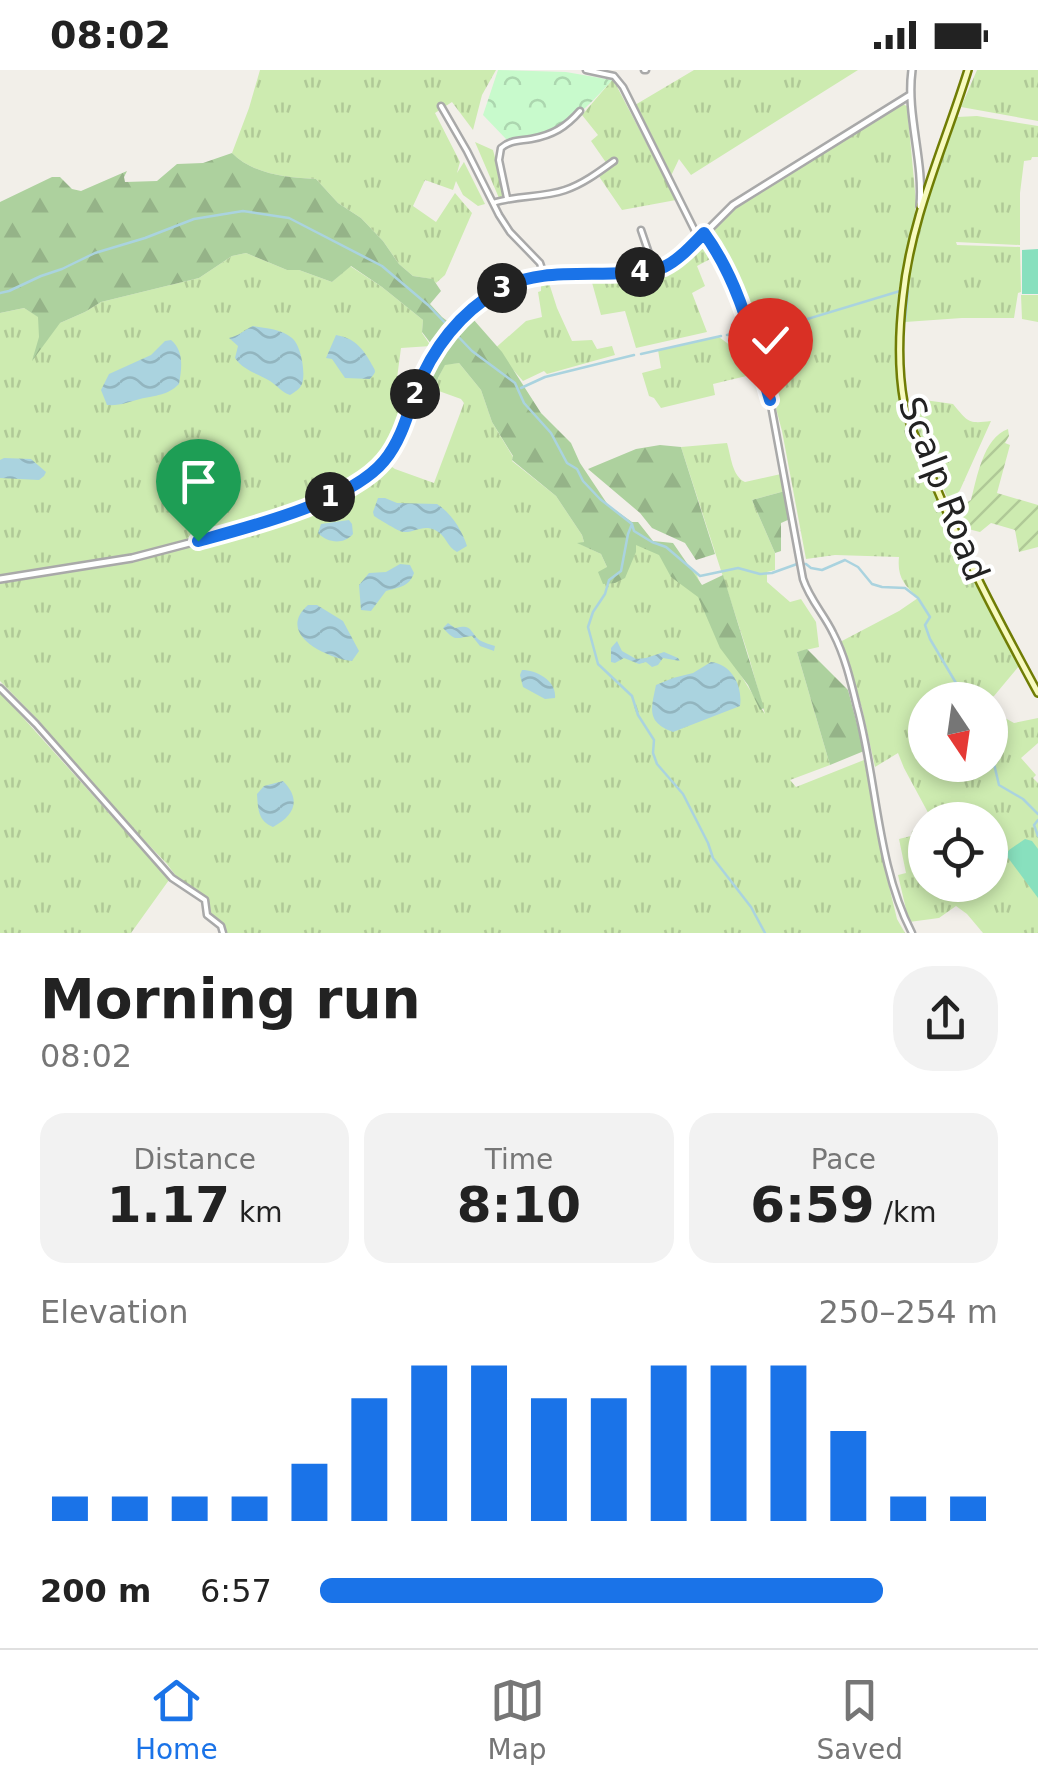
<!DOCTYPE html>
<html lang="en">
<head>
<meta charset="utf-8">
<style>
  :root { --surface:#fff; --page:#f2f2f2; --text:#222; --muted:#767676; --line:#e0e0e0; --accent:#1a73e8 }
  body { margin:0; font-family:"DejaVu Sans",sans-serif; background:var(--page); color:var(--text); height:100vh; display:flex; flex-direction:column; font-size:38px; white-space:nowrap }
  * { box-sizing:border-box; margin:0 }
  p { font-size:32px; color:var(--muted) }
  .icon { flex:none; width:55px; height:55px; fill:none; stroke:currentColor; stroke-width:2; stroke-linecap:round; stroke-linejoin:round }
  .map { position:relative; height:863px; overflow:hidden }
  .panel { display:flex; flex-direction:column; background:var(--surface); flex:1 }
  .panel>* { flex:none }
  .needle { width:65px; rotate:167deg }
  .buttons { position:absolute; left:908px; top:612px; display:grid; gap:20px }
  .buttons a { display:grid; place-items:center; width:100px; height:100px; border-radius:50%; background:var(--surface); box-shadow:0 5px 15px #0003; font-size:50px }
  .pin { position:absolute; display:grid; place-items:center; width:85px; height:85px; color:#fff; margin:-102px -42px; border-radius:50% 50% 50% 0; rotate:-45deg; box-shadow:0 0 10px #0007 }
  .pin .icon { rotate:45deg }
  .km { position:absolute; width:50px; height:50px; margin:-25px; border-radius:50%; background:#222; color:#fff; font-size:28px; line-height:50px; text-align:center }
  .round { display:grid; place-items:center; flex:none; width:105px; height:105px; border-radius:40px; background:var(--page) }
  .summary { display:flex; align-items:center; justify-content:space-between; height:170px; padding:0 40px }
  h1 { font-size:55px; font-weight:800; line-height:75px }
  .figures { display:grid; grid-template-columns:repeat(3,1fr); gap:15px; height:170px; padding:10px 40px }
  .figures div { display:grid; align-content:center; border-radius:25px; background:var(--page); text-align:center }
  .figures b { font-size:50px; font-weight:800 }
  .figures small { font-size:28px; font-weight:400 }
  .figures p { font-size:28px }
  .chart { height:280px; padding:20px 40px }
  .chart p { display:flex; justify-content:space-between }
  .chart svg { width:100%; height:180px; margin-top:10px; stroke:var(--accent); stroke-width:6 }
  ul { padding:0 40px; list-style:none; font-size:32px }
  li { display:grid; grid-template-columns:160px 120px 1fr; align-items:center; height:75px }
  li i { height:25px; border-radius:12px; background:var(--accent) }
  .status { display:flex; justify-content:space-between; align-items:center; height:70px; padding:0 50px; background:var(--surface); direction:ltr }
  .status svg { height:28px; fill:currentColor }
  .menu { display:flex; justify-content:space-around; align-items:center; height:140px; border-top:2px solid var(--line); background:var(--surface); font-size:28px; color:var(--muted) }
  .menu a { display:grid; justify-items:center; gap:5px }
  .menu .selected { color:var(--accent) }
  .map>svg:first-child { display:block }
  .grass { fill:url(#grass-tufts) }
  .forest { fill:url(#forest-firs) }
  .park { fill:url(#park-crowns) }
  .garden { fill:url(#garden-furrows) }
  .pitch { fill:#88e0be }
  .water { fill:url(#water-waves) }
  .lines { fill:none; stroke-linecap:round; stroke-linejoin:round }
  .stream { stroke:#aad3df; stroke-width:2.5 }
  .minor-casing { stroke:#a9a9a9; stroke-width:9 }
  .tertiary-casing { stroke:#a9a9a9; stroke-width:10 }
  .secondary-casing { stroke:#707d05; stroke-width:10 }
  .minor { stroke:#fff; stroke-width:4 }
  .tertiary { stroke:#fff; stroke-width:5 }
  .secondary { stroke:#f7fabf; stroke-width:5 }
  .route-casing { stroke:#fff; stroke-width:20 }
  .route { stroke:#1a73e8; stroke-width:12 }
  .labels { text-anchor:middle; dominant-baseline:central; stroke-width:8; stroke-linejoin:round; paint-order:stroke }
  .street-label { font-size:35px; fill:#222; stroke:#fff }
</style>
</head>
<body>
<div class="status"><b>08:02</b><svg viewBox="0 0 49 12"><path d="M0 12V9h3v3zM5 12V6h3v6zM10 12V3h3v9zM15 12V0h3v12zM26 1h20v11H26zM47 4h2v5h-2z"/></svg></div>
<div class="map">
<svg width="1038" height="863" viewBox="0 0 1038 863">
  <defs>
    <pattern id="grass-tufts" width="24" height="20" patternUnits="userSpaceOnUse" patternTransform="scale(2.5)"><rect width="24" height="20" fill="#cdebb0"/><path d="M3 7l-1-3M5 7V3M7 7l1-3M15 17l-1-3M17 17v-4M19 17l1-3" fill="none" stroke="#b0c997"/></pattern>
    <pattern id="forest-firs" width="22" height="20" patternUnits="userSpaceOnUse" patternTransform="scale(2.5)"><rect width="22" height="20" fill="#add19e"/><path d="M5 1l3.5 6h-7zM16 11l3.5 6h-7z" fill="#95b388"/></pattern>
    <pattern id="park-crowns" width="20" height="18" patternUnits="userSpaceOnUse" patternTransform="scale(2.5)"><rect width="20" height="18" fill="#c8facc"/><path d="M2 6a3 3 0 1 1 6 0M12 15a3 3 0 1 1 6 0" fill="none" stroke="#acd6af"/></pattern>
    <pattern id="garden-furrows" width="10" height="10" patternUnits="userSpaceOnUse" patternTransform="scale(2.5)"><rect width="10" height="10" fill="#cdebb0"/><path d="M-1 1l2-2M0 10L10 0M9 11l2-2" fill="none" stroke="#b0c997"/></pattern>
    <pattern id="water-waves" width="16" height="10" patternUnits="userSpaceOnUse" patternTransform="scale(2.5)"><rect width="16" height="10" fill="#aad3df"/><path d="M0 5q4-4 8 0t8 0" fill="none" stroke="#92b5bf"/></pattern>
  </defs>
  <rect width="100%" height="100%" fill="#f2efe9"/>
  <!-- grass -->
  <path class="grass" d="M260 0H496L482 25 473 60 452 32 435 43 460 92 457 103 464 92 485 134 478 136 463 125 456 111 453 120 425 110 413 136 436 152 455 123 472 143 445 205 436 213 432 209 413 206 399 194 383 171 361 148 338 133 316 109C288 108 252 104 232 83L249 38Z
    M694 0H858L691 105 679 89 670 108 635 35Z
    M977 0H1038V51L961 37Z
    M613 9 676 130 622 140 598 105 607 94 591 71 598 65 582 45Z
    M902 34 907 36 916 132 915 146 898 223 896 295 900 327 911 364 958 481 1019 596 994 626 987 630H925V695H990V657L1005 648 1014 653 1038 648V673L1021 688 1036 705 1033 708 1038 713V863H983L967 844 956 836 939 848 909 852 898 805 906 803 899 769 911 766 912 761 925 756V815H990V750H932L904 698 898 683 875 697 862 638 840 572 899 541 918 528C904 515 897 507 899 487L835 485 806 489 782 361 757 267 732 199 710 166 711 159 728 143Z
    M977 46 1038 56V87H1032L1031 90 1024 91 1020 123V175L956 172 957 175 1020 177 1021 222 1018 223 1014 248H962L905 252C906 180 934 114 957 47Z
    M475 72 493 80 505 125 499 128Z
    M700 171 706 174 714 187 697 196 705 216 692 223 707 262 636 278 625 241 601 245 591 209C616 208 647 210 670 197 681 191 690 180 700 171Z
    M246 183 287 200H299L332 212 350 196 382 217 423 250 422 263 431 276 401 278 394 331 408 339 385 392 395 399 434 413 464 333 461 329 436 320 438 308 445 294 459 293 481 320 492 352 513 387 512 391 556 426 582 465 584 472 580 474 601 484 607 497 603 514 631 470 681 492 696 503 732 591 765 644 748 584 681 377 727 373C731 386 732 406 745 412L781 404 785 421 752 430 775 483V500L767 502V512L790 532 801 529 816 552 819 577 797 582 830 695 790 710 796 717 864 690 888 812 897 849 905 863H227L222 852 210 843 206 828 176 806 167 794 102 726 39 651 0 611V243L24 238 39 247 60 253 85 242 101 232 199 208 232 186Z
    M549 213 557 238 572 271 592 270 597 279 612 276 615 285 547 304 544 301 523 311 501 286 492 281 526 251 542 247 538 222 541 221V214Z
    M1021 225H1038V252L1022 249Z
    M719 267 739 282 751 281 759 303 713 314 715 325 661 338 654 328 649 326 642 303 661 298 658 280Z
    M910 328 953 334C968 352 968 354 991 351L960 420 954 428H949L946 425C936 398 908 355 910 328Z
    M0 622 169 810 131 863H0Z"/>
  <!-- forest -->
  <path class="forest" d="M232 83C252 104 288 108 316 109L338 133 361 148 383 171 399 194 413 206 433 209 441 221 430 234 442 247 459 260 473 249 502 282 541 343 571 373 580 393 608 435 632 452H638L653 471 673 473 702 515 723 505 764 638 760 640 748 615 720 578 698 527 671 507 659 485 636 475V482L625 508 615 513 603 514 598 502 607 497 601 484 577 473 584 472 582 465 556 426 512 390 513 386 492 352 481 320 459 293 445 295 438 308 436 318 424 314 438 283 422 262 423 250 382 217 351 196 332 212 299 200H287L246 183 232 186 199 208 101 232 85 242 60 253 32 291 39 267 38 247 24 238 0 243V132L52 107H60L72 119 81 121 127 101 124 107 125 112 157 111 177 94 203 93Z
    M660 375 681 377 715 484 696 490 685 473 652 458 640 443 588 399 636 379Z
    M785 421 790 449 781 453V481L775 483 752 430Z
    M807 579 848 620 864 681 830 695 797 582Z"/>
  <!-- park -->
  <path class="park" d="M498 0 566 2 612 10C581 45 556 69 507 70L483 45Z"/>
  <!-- garden -->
  <path class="garden" d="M1008 359 1009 366 1005 373 1010 375 997 423 1038 435V477L1019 482 1015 460 991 453 980 462 960 457 954 440 971 430C977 408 983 368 1008 359Z"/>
  <!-- pitch -->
  <path class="pitch" d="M1038 179V224H1022V180Z
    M1025 769 1032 771 1038 779V828L1006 785 1009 780Z"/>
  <!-- water -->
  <path class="water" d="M253 256C265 258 282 259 292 268 301 275 306 303 302 314 299 320 296 321 290 325 281 322 278 316 270 311 257 303 244 301 235 288L238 276 229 268C239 266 244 260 253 256Z
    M336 265C354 268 362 277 371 293 372 296 375 298 375 302 374 305 371 307 370 309L345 308 332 289 326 288Z
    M171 270C184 281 182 297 179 314 167 326 156 325 140 329 129 332 120 336 107 335L101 320 109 304 151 285 165 271Z
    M4 388 31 389 46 402 44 406 39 410 0 408V390Z
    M378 428H385L397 433 437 434C451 443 462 460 467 476L457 482C447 477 446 465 435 460 422 454 415 463 403 462 398 461 380 450 374 446L373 442Z
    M349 450 352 454 353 464C344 475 327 473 318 463L321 454Z
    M400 494 410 495 414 503C409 517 400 517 386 521L371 541 361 540 359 515 369 503 386 502Z
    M308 535H317L343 551 359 581 352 591C327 588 275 564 308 535Z
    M448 553 455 558C470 555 468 557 477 568 481 572 489 574 495 576L494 581 480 576 472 566C455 568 456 572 443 558Z
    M617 571 622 581 636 589 646 588 664 582 678 588 680 591 663 588 658 595 652 597 646 592 639 594 624 588 615 593 611 592V578Z
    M711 592C732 594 743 617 740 636L673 662C646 652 651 639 656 615L673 608 693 603Z
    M522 600C537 600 557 611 555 628L545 629 523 617 520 605Z
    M283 711C302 730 294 746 273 757 258 751 258 739 257 724L264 716Z"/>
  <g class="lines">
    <!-- stream -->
    <path class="stream" d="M0 223 9 221 41 206 62 199 95 183 145 168 194 149 243 141 289 148 382 196 428 235 472 281 515 313 524 333 551 363 567 393 577 399 583 411 600 429 632 454 634 461 652 472 666 477 700 506 738 498 760 504 772 503 797 494H806L811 498 822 500 845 490 858 497 872 514 882 517 905 518 918 528 930 547 925 555 930 569 966 630
      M905 251 908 221
      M758 264 900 221
      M727 265 745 261
      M641 284 721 266
      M521 318 545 307 634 285
      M632 454 628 464 621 501 609 510 605 524 593 542 588 557 598 594 632 626 638 645 654 670 653 683 657 694 683 724 708 773 713 788 751 837 765 863
      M990 677 999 715 1023 729 1038 744
      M1038 750 1034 755 1038 766"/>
    <!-- minor casing -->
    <g class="minor-casing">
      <path id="minor" d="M586 0 614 6 623 17 698 167
        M644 0H646
        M441 36 467 81 499 145 510 162 540 193 544 205
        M507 128 499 90 501 78C510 70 519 71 531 69 553 65 566 57 580 41
        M493 133C517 125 542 128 565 120 583 114 599 102 614 91
        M641 160 654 198
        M704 163 721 187 751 263 770 330 803 509C810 530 824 544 833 563 845 586 851 612 857 637 877 710 877 796 912 863
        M0 618 36 654 172 808 205 830 207 845 221 856 223 863"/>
    </g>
    <!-- tertiary casing -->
    <g class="tertiary-casing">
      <path id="tertiary" d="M912 0C906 45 924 90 920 136
        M0 509 132 488 197 471 263 453 357 415 371 404 395 376 425 298 445 265 489 227 509 215 527 210 559 205 644 202 666 196 688 180 733 135 910 25"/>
    </g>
    <!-- secondary casing -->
    <g class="secondary-casing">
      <path id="secondary" d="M968 0C945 75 911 147 903 226 899 260 898 300 904 333 909 357 922 381 931 404 961 480 999 551 1038 623"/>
    </g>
    <!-- minor -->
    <use href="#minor" class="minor"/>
    <!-- tertiary -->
    <use href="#tertiary" class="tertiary"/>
    <!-- secondary -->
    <use href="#secondary" class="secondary"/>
  </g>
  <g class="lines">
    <!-- route casing -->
    <g class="route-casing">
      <path id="route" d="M198 471C249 457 350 432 384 391 400 372 407 347 415 323 432 279 458 244 499 220 535 198 586 206 626 203 639 202 652 202 664 197 679 190 692 175 704 163 740 212 753 272 770 330"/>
    </g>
    <!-- route -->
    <use href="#route" class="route"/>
  </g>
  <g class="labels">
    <!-- street labels -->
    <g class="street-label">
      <text transform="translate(944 419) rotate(69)">Scalp Road</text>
    </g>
  </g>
</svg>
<div class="buttons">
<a><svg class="needle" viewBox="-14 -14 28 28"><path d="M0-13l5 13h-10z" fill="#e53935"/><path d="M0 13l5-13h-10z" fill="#767676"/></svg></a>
<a><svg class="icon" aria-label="locate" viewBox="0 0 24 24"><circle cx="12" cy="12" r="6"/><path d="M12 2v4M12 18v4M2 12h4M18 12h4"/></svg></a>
</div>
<div class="pin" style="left:198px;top:471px;background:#1e9e55"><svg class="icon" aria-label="arrive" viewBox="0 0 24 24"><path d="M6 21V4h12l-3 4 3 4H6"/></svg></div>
<div class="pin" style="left:770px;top:330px;background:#d93025"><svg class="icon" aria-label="check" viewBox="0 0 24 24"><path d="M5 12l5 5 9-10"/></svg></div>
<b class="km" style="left:330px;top:427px">1</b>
<b class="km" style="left:415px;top:324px">2</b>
<b class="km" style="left:502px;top:218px">3</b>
<b class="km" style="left:640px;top:202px">4</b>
</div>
<section class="panel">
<div class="summary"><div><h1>Morning run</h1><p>08:02</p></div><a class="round"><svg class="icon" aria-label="share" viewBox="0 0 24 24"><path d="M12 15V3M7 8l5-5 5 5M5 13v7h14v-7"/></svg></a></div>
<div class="figures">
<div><p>Distance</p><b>1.17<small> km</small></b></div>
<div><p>Time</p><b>8:10</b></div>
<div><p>Pace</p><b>6:59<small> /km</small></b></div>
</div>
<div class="chart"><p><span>Elevation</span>250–254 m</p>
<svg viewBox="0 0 160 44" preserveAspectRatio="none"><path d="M5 44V38M15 44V38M25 44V38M35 44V38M45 44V30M55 44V14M65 44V6M75 44V6M85 44V14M95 44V14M105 44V6M115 44V6M125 44V6M135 44V22M145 44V38M155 44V38"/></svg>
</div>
<ul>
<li><b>200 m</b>6:57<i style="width:83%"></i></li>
</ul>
</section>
<nav class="menu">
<a class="selected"><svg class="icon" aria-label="home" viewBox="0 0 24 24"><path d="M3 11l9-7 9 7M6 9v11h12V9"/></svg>Home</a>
<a><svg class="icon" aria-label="map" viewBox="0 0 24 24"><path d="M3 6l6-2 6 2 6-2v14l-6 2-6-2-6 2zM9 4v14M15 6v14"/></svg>Map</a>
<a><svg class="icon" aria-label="saved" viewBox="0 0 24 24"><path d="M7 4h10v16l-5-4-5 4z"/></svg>Saved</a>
</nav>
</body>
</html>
